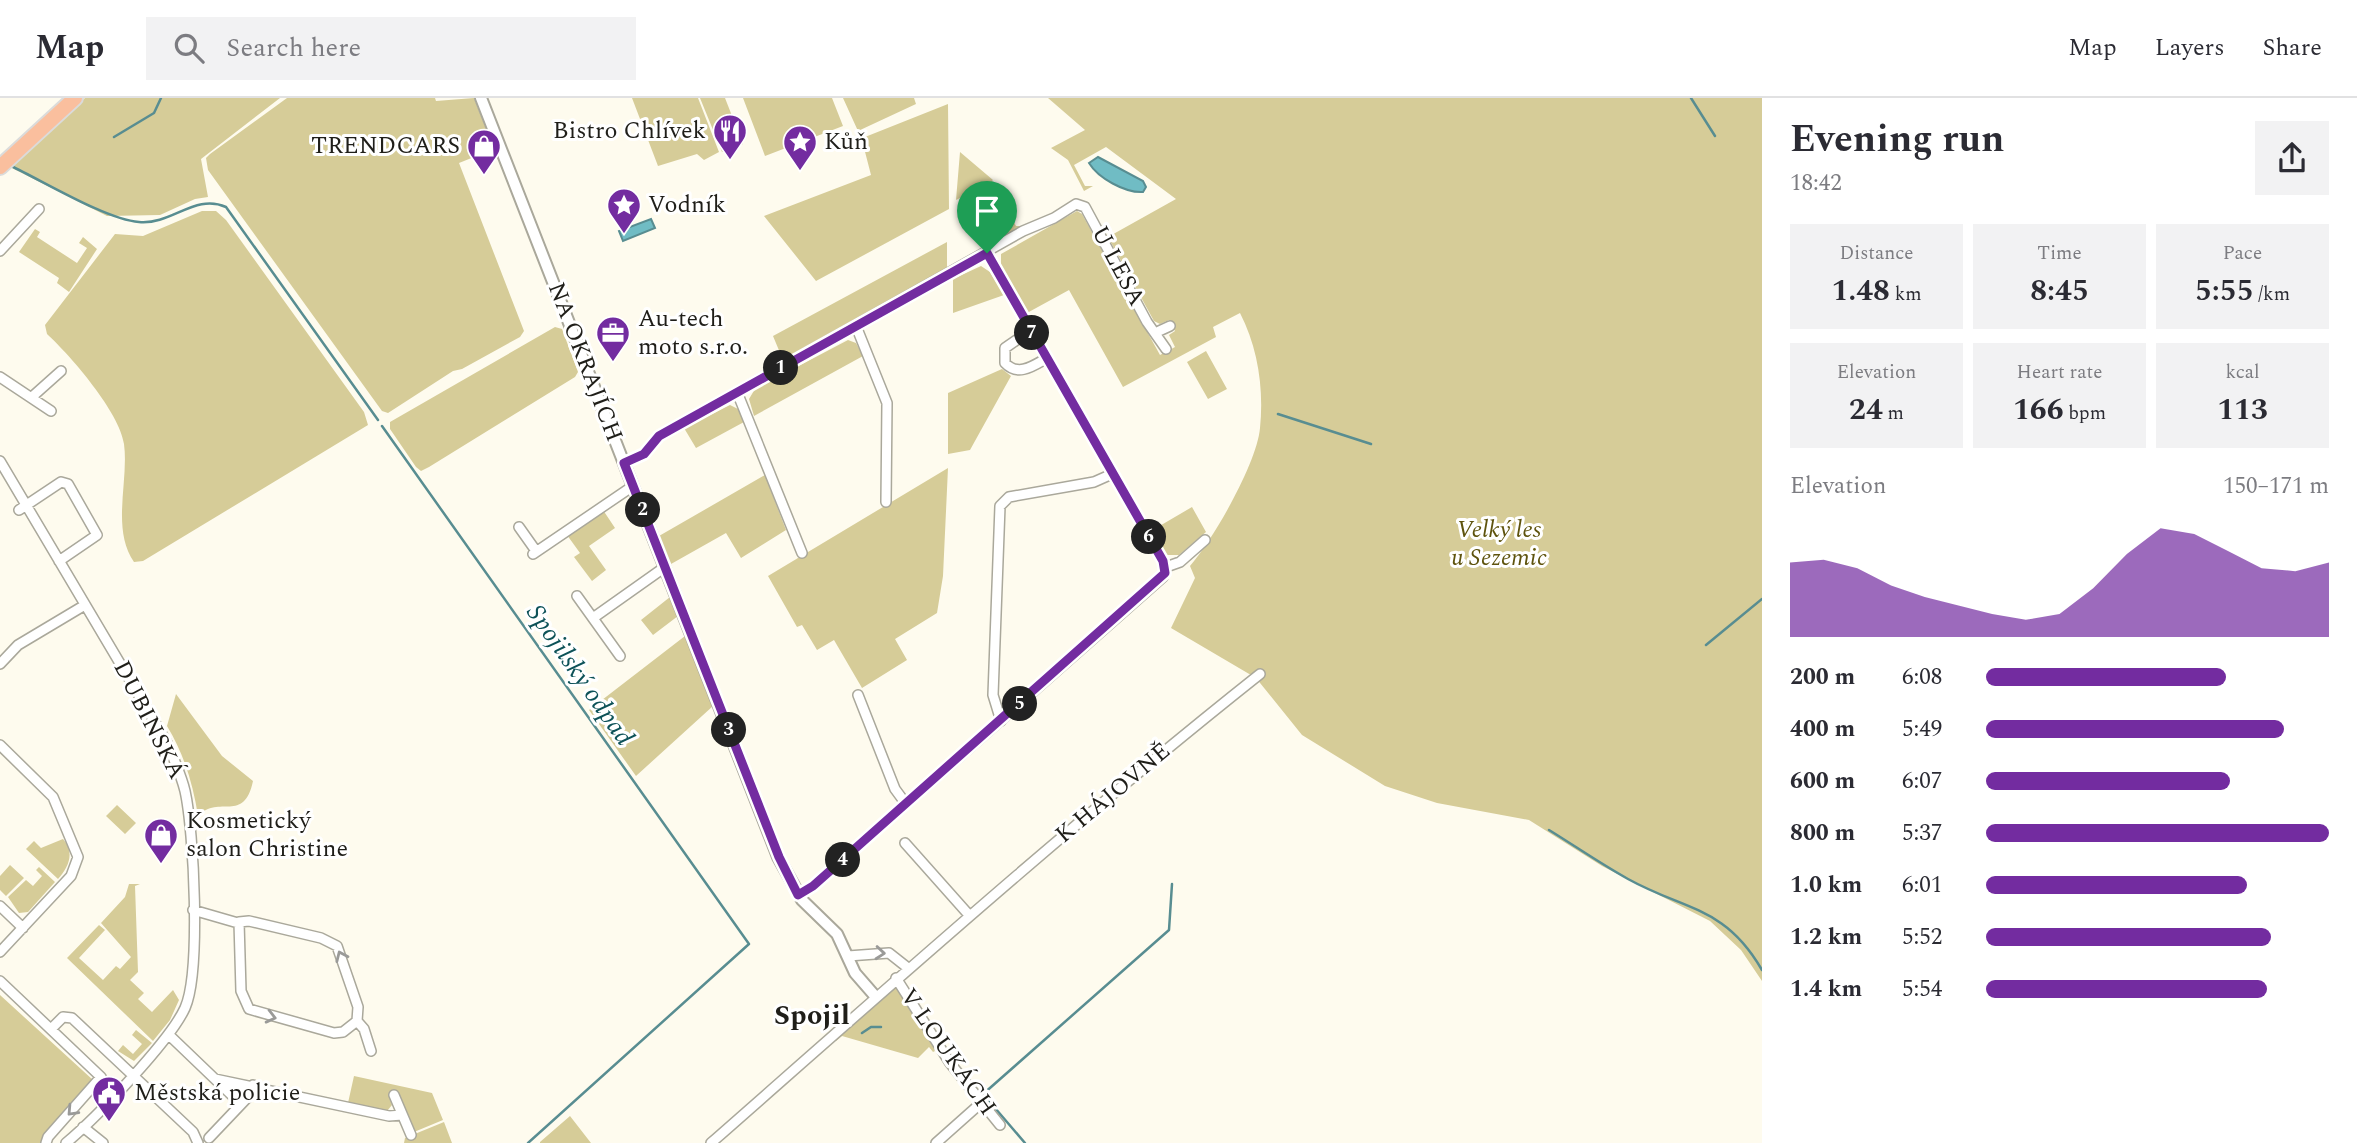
<!DOCTYPE html>
<html lang="en">
<head>
<meta charset="utf-8">
<style>
  :root { --surface:#fff; --page:#f2f2f3; --text:#2b2b33; --muted:#7c7c81; --line:#e1e1e2; --accent:#732ca0 }
  body { margin:0; font-family:Spectral,serif; background:var(--page); color:var(--text); height:100vh; display:flex; flex-direction:column; font-size:26px; white-space:nowrap }
  * { box-sizing:border-box; margin:0 }
  p { font-size:23px; color:var(--muted) }
  .icon { flex:none; width:38px; height:38px; fill:none; stroke:currentColor; stroke-width:2; stroke-linecap:round; stroke-linejoin:round }
  .map { position:relative; flex:1; overflow:hidden }
  .sheet { display:flex; flex-direction:column; background:var(--surface); width:595px }
  .sheet>* { flex:none }
  .pin { position:absolute; display:grid; place-items:center; width:60px; height:60px; color:#fff; margin:-72px -30px; border-radius:50% 50% 50% 0; rotate:-45deg; box-shadow:0 0 7px #0007 }
  .pin .icon { rotate:45deg }
  .km { position:absolute; width:35px; height:35px; margin:-18px; border-radius:50%; background:#222; color:#fff; font-size:19px; line-height:35px; text-align:center }
  .round { display:grid; place-items:center; flex:none; width:74px; height:74px; border-radius:0px; background:var(--page) }
  .overview { display:flex; align-items:center; justify-content:space-between; height:119px; padding:0 28px }
  h1 { font-size:38px; font-weight:700; line-height:52px }
  .metrics { display:grid; grid-template-columns:repeat(3,1fr); gap:10px; height:119px; padding:7px 28px }
  .metrics div { display:grid; align-content:center; border-radius:0px; background:var(--page); text-align:center }
  .metrics b { font-size:30px; font-weight:700 }
  .metrics small { font-size:19px; font-weight:400 }
  .metrics p { font-size:19px }
  .chart { height:196px; padding:14px 28px }
  .chart p { display:flex; justify-content:space-between }
  .chart svg { width:100%; height:126px; margin-top:7px; fill:var(--accent); opacity:.7 }
  ul { padding:0 28px; list-style:none; font-size:23px }
  li { display:grid; grid-template-columns:112px 84px 1fr; align-items:center; height:52px }
  li i { height:18px; border-radius:9px; background:var(--accent) }
  header { display:flex; align-items:center; gap:42px; box-sizing:border-box; height:98px; padding:0 35px; background:var(--surface); border-bottom:2px solid var(--line) }
  header strong { font-size:33px }
  nav { display:flex; gap:38px; margin-inline-start:auto; font-size:24px }
  .search { width:490px; height:63px; background:var(--page); display:flex; align-items:center; gap:18px; box-sizing:border-box; padding:0 24px; border-radius:0px; color:var(--muted); font-size:26px }
  main { display:flex; flex:1; min-height:0 }
  .map>svg:first-child { display:block }
  .green { fill:#d6cc98 }
  .water { fill:#70bcc4; stroke:#588d91; stroke-width:2 }
  .lines { fill:none; stroke-linecap:round; stroke-linejoin:round }
  .stream { stroke:#588d91; stroke-width:2.5 }
  .minor-casing { stroke:#aaa89b; stroke-width:12 }
  .tertiary-casing { stroke:#aaa89b; stroke-width:14 }
  .primary-casing { stroke:#dbdbda; stroke-width:18 }
  .minor { stroke:#fff; stroke-width:9 }
  .tertiary { stroke:#fff; stroke-width:10 }
  .primary { stroke:#fabf9e; stroke-width:14 }
  .oneway { stroke:#9a9a98 }
  .route-casing { stroke:#fff; stroke-width:14 }
  .route { stroke:#732ca0; stroke-width:9 }
  .labels { text-anchor:middle; dominant-baseline:central; stroke-width:6; stroke-linejoin:round; paint-order:stroke }
  .poi-label { font-size:24px; fill:#1f1e19; stroke:#fff; text-anchor:start }
  .street-label { font-size:24px; fill:#1f1e19; stroke:#fff }
  .park-label { font-size:24px; font-style:italic; fill:#5e530d; stroke:#fff }
  .water-label { font-size:26px; font-style:italic; fill:#0d5258; stroke:#fff }
  .quarter-label { font-size:28px; font-weight:bold; fill:#1f1e19; stroke:#fff }
</style>
</head>
<body>
<header>
<strong>Map</strong>
<div class="search"><svg class="icon" aria-label="search" viewBox="0 0 24 24"><circle cx="10" cy="10" r="6"/><path d="M15 15l6 6"/></svg>Search here</div>
<nav><a>Map</a><a>Layers</a><a>Share</a></nav>
</header>
<main>
<div class="map">
<svg width="1762" height="1045" viewBox="0 0 1762 1045">
  <rect width="100%" height="100%" fill="#fefbee"/>
  <!-- green -->
  <path class="green" d="M85 0H280L201 61 208 99 195 101 160 117 107 118 10 69Z
    M287 0H435L436 3 474 0 494 51 459 65 524 233 520 239 462 271 453 273 388 315 382 313 208 72 206 60 210 56Z
    M632 0H698L719 54 704 62 697 56 658 68Z
    M700 0H725L743 46 722 54Z
    M743 0H832L843 28 765 58Z
    M843 0H914L916 6 858 33Z
    M1048 0H1762V883L1741 852 1710 823 1602 768 1529 722 1437 705 1385 688 1302 637 1256 580 1171 530 1195 480 1190 468C1213 442 1257 365 1260 330 1264 291 1258 250 1240 215L1213 229 1216 239 1123 289 1069 192 1027 215 1001 168V156L1077 113 1082 116 1160 257 1175 249 1169 237 1175 233 1169 222 1160 226 1154 223 1108 139 1176 101 1106 49 1074 67 1085 88H1093L1084 93 1068 62 1051 50 1085 32Z
    M948 6 949 111 816 183 764 118 871 77 863 46 865 39Z
    M960 54 993 82 992 83 1016 128H1021L992 144 966 97 956 102Z
    M202 113H216L226 122 364 314 368 327 143 463 134 464C111 431 129 383 124 346 120 315 71 258 47 236L45 227 115 136 143 138Z
    M35 131 40 134 37 139 77 165 87 150 79 145 83 139 97 151 69 194 57 185 59 180 19 154Z
    M947 144V171L783 262 773 238Z
    M981 168 990 174 1004 197 953 215V181Z
    M555 229 562 231 578 274 575 279 429 369 421 373 416 369 390 331V324Z
    M848 242 856 245 863 258 754 318 749 301 755 291Z
    M1206 253 1227 291 1208 301 1187 264Z
    M1002 271 1011 278 970 352 948 356V295Z
    M730 307 738 311 744 324 696 350 684 330Z
    M948 370 943 478 937 515 895 541 907 562 862 590 834 542 817 552 802 527 797 529 768 478Z
    M765 377 786 432 741 460 726 435 671 466 659 438Z
    M1192 409 1206 434 1179 457H1166L1151 433Z
    M603 412 615 430 589 448 606 472 592 483 574 459 580 455 567 437Z
    M670 499 678 518 653 537 641 522Z
    M685 538 713 608 636 678 589 612Z
    M176 596 222 658 253 683C244 726 219 696 198 718 193 686 184 656 167 628Z
    M117 707 136 725 125 736 106 718Z
    M63 741C75 754 69 769 58 781L26 751 34 743 41 750Z
    M10 767 24 780 6 798 0 792V778Z
    M39 769 55 784 28 814 19 815 8 799 26 782 33 788 42 778 36 772Z
    M129 786H140L135 788 138 874 130 882 144 895 138 901 152 914 173 892 179 902 170 922 153 943 67 860 99 827 105 832 79 860 103 882 116 868 120 871 131 859 101 825 125 799Z
    M895 889 905 897 904 903 937 952 933 954 929 949 918 960 842 938 836 943 834 940Z
    M0 897 93 982 43 1045H0Z
    M136 932 152 945 134 963 118 953 123 947 133 956 142 946 132 937Z
    M354 978 432 995 443 1022 414 1034 398 993 389 997 392 1007 387 1013 348 1005Z
    M570 1018 591 1045H540V1044Z
    M444 1024 452 1045H404L405 1040Z"/>
  <!-- water -->
  <path class="water" d="M1098 59 1143 83 1146 89 1143 94C1125 95 1098 80 1089 65Z
    M651 121 655 130 623 143 619 133Z"/>
  <g class="lines">
    <!-- stream -->
    <path class="stream" d="M1691 0 1715 38
      M114 39 154 15 161 0
      M11 68C43 83 107 122 139 124 172 127 195 95 226 109L378 322
      M1278 316 1371 346
      M382 328 749 846 528 1045
      M1706 547 1762 501
      M1549 732C1575 748 1601 766 1628 781 1686 813 1725 808 1762 872
      M862 935 871 929H881
      M982 997 1169 832 1172 786
      M989 1003 1025 1045"/>
    <!-- minor casing -->
    <g class="minor-casing">
      <path id="minor" d="M0 153 39 111
        M987 155 1166 469
        M856 228 887 305 886 404
        M1031 232 1005 250V265C1018 279 1033 268 1047 260
        M1157 234 1170 228
        M0 279 51 313
        M737 294 802 455
        M33 298 61 273
        M0 363 166 643C173 659 181 676 185 693 194 733 201 874 185 910 170 943 96 1020 66 1045
        M624 365 644 356 659 338 1023 133 1054 120 1076 106 1085 109 1147 224 1166 251
        M19 412 61 384 68 386 97 437 59 463
        M519 429 536 453
        M533 456 633 388
        M577 498 620 558
        M593 520 665 469
        M0 566 18 547 85 507
        M858 597 895 691 906 706
        M1001 623 993 597 1000 408 1009 399 1094 384 1112 376
        M0 647 53 699 78 759 71 778 0 854
        M905 745 969 817
        M798 797 813 788 1163 479 1166 469 1180 464 1205 442
        M0 808 23 830
        M193 812 238 825
        M848 858 889 855 908 870
        M896 880 950 965 1000 1027
        M0 883 101 979 48 1039 46 1045
        M357 923 343 934 334 935 249 911 241 893 239 824 249 823 321 840 337 848 358 909 357 923 364 931 371 953
        M51 931 63 919 72 920 193 1034 198 1045
        M169 937 241 1006
        M215 981 389 1018 402 1017
        M394 997 411 1037
        M83 1029 103 1045
        M209 1040 247 1000 253 987
        M711 1045C892 886 1071 726 1260 576
        M936 1045 981 1005"/>
    </g>
    <!-- tertiary casing -->
    <g class="tertiary-casing">
      <path id="tertiary" d="M481 0 778 759 802 802 837 836 855 875 875 898"/>
    </g>
    <!-- primary casing -->
    <g class="primary-casing">
      <path id="primary" d="M0 69 75 0"/>
    </g>
    <!-- minor -->
    <use href="#minor" class="minor"/>
    <!-- tertiary -->
    <use href="#tertiary" class="tertiary"/>
    <!-- primary -->
    <use href="#primary" class="primary"/>
  </g>
  <!-- one-way arrows -->
  <defs><path id="oneway-chevron" d="M-2-3.5L2.5 0L-2 3.5" fill="none" stroke-width="1.6" stroke-linecap="round" stroke-linejoin="round" transform="scale(1.75)"/></defs>
  <g class="oneway">
    <use href="#oneway-chevron" transform="translate(880 855) rotate(5)"/>
    <use href="#oneway-chevron" transform="translate(341 858) rotate(-114)"/>
    <use href="#oneway-chevron" transform="translate(271 919) rotate(14)"/>
    <use href="#oneway-chevron" transform="translate(72 1013) rotate(133)"/>
  </g>
  <g class="lines">
    <!-- route casing -->
    <g class="route-casing">
      <path id="route" d="M987 155 1163 463 1165 475 813 788 798 797 779 759 624 365 644 356 659 338Z"/>
    </g>
    <!-- route -->
    <use href="#route" class="route"/>
  </g>
  <!-- icons -->
  <defs>
    <g id="restaurant-pin" transform="scale(1.75)"><path d="M0 17L-7.5 6A9.5 9.5 0 1 1 7.5 6Z" fill="#732ca0" stroke="#fff"/><path d="M-5-6h1v4h1v-4h1v4h1v-4h1v5L-1.5 .5V6h-2V.5L-5-1ZM5-6V6H3V1.5H1.5Q1.5-4 5-6Z" fill="#fff"/></g>
    <g id="sight-pin" transform="scale(1.75)"><path d="M0 17L-7.5 6A9.5 9.5 0 1 1 7.5 6Z" fill="#732ca0" stroke="#fff"/><path d="M0-6L1.8-2.2L6-1.7L2.9 1.2L3.7 5.4L0 3.3L-3.7 5.4L-2.9 1.2L-6-1.7L-1.8-2.2Z" fill="#fff"/></g>
    <g id="shop-pin" transform="scale(1.75)"><path d="M0 17L-7.5 6A9.5 9.5 0 1 1 7.5 6Z" fill="#732ca0" stroke="#fff"/><path d="M-5-2.5h2.3a2.7 3.5 0 0 1 5.4 0H5L5.5 6h-11ZM-1.5-2.5h3a1.5 2.3 0 0 0-3 0Z" fill="#fff"/></g>
    <g id="office-pin" transform="scale(1.75)"><path d="M0 17L-7.5 6A9.5 9.5 0 1 1 7.5 6Z" fill="#732ca0" stroke="#fff"/><path d="M-6-3h4V-5.5h4V-3h4V5H-6ZM-1-4.5V-3h2v-1.5ZM-6 0V1H6V0Z" fill="#fff"/></g>
    <g id="civic-pin" transform="scale(1.75)"><path d="M0 17L-7.5 6A9.5 9.5 0 1 1 7.5 6Z" fill="#732ca0" stroke="#fff"/><path d="M-.6-6.5H3V-4.5H.6V-3L4-1V1h2V6H-6V1h2V-1L-.6-3ZM-1.2 2.5V6h2.4V2.5Z" fill="#fff"/></g>
  </defs>
  <g fill-rule="evenodd">
    <use href="#restaurant-pin" x="730" y="33"/>
    <use href="#sight-pin" x="800" y="44"/>
    <use href="#shop-pin" x="484" y="48"/>
    <use href="#sight-pin" x="624" y="107"/>
    <use href="#office-pin" x="613" y="235"/>
    <use href="#shop-pin" x="161" y="737"/>
    <use href="#civic-pin" x="109" y="995"/>
  </g>
  <g class="labels">
    <!-- poi labels -->
    <g class="poi-label">
      <text x="706" y="33" text-anchor="end">Bistro Chlívek</text>
      <text x="824" y="44">Kůň</text>
      <text x="460" y="48" text-anchor="end">TRENDCARS</text>
      <text x="648" y="107">Vodník</text>
      <text x="638" y="221">Au-tech<tspan x="638" dy="28">moto s.r.o.</tspan></text>
      <text x="186" y="723">Kosmetický<tspan x="186" dy="28">salon Christine</tspan></text>
      <text x="134" y="995">Městská policie</text>
    </g>
    <!-- street labels -->
    <g class="street-label">
      <text transform="translate(1118 168) rotate(62)">U LESA</text>
      <text transform="translate(585 264) rotate(69)">NA OKRAJÍCH</text>
      <text transform="translate(149 622) rotate(63)">DUBINSKÁ</text>
      <text transform="translate(1113 695) rotate(-40)">K HÁJOVNĚ</text>
      <text transform="translate(948 954) rotate(55)">V LOUKÁCH</text>
    </g>
    <!-- park labels -->
    <g class="park-label">
      <text x="1499" y="432">Velký les<tspan x="1499" dy="28">u Sezemic</tspan></text>
    </g>
    <!-- water labels -->
    <g class="water-label">
      <text transform="translate(580 577) rotate(55)">Spojilský odpad</text>
    </g>
    <!-- quarter labels -->
    <g class="quarter-label">
      <text x="812" y="917">Spojil</text>
    </g>
  </g>
</svg>
<div class="pin" style="left:987px;top:155px;background:#1e9e55"><svg class="icon" aria-label="arrive" viewBox="0 0 24 24"><path d="M6 21V4h12l-3 4 3 4H6"/></svg></div>
<b class="km" style="left:781px;top:270px">1</b>
<b class="km" style="left:643px;top:412px">2</b>
<b class="km" style="left:729px;top:632px">3</b>
<b class="km" style="left:843px;top:762px">4</b>
<b class="km" style="left:1020px;top:606px">5</b>
<b class="km" style="left:1149px;top:439px">6</b>
<b class="km" style="left:1032px;top:235px">7</b>
</div>
<section class="sheet">
<div class="overview"><div><h1>Evening run</h1><p>18:42</p></div><a class="round"><svg class="icon" aria-label="share" viewBox="0 0 24 24"><path d="M12 15V3M7 8l5-5 5 5M5 13v7h14v-7"/></svg></a></div>
<div class="metrics">
<div><p>Distance</p><b>1.48<small> km</small></b></div>
<div><p>Time</p><b>8:45</b></div>
<div><p>Pace</p><b>5:55<small> /km</small></b></div>
</div>
<div class="metrics">
<div><p>Elevation</p><b>24<small> m</small></b></div>
<div><p>Heart rate</p><b>166<small> bpm</small></b></div>
<div><p>kcal</p><b>113</b></div>
</div>
<div class="chart"><p><span>Elevation</span>150–171 m</p>
<svg viewBox="0 0 160 44" preserveAspectRatio="none"><path d="M0 44V18L10 17L20 20L30 26L40 30L50 33L60 36L70 38L80 36L90 27L100 15L110 6L120 8L130 14L140 20L150 21L160 18V44z"/></svg>
</div>
<ul>
<li><b>200 m</b>6:08<i style="width:70%"></i></li>
<li><b>400 m</b>5:49<i style="width:87%"></i></li>
<li><b>600 m</b>6:07<i style="width:71%"></i></li>
<li><b>800 m</b>5:37<i style="width:100%"></i></li>
<li><b>1.0 km</b>6:01<i style="width:76%"></i></li>
<li><b>1.2 km</b>5:52<i style="width:83%"></i></li>
<li><b>1.4 km</b>5:54<i style="width:82%"></i></li>
</ul>
</section>
</main>
</body>
</html>
